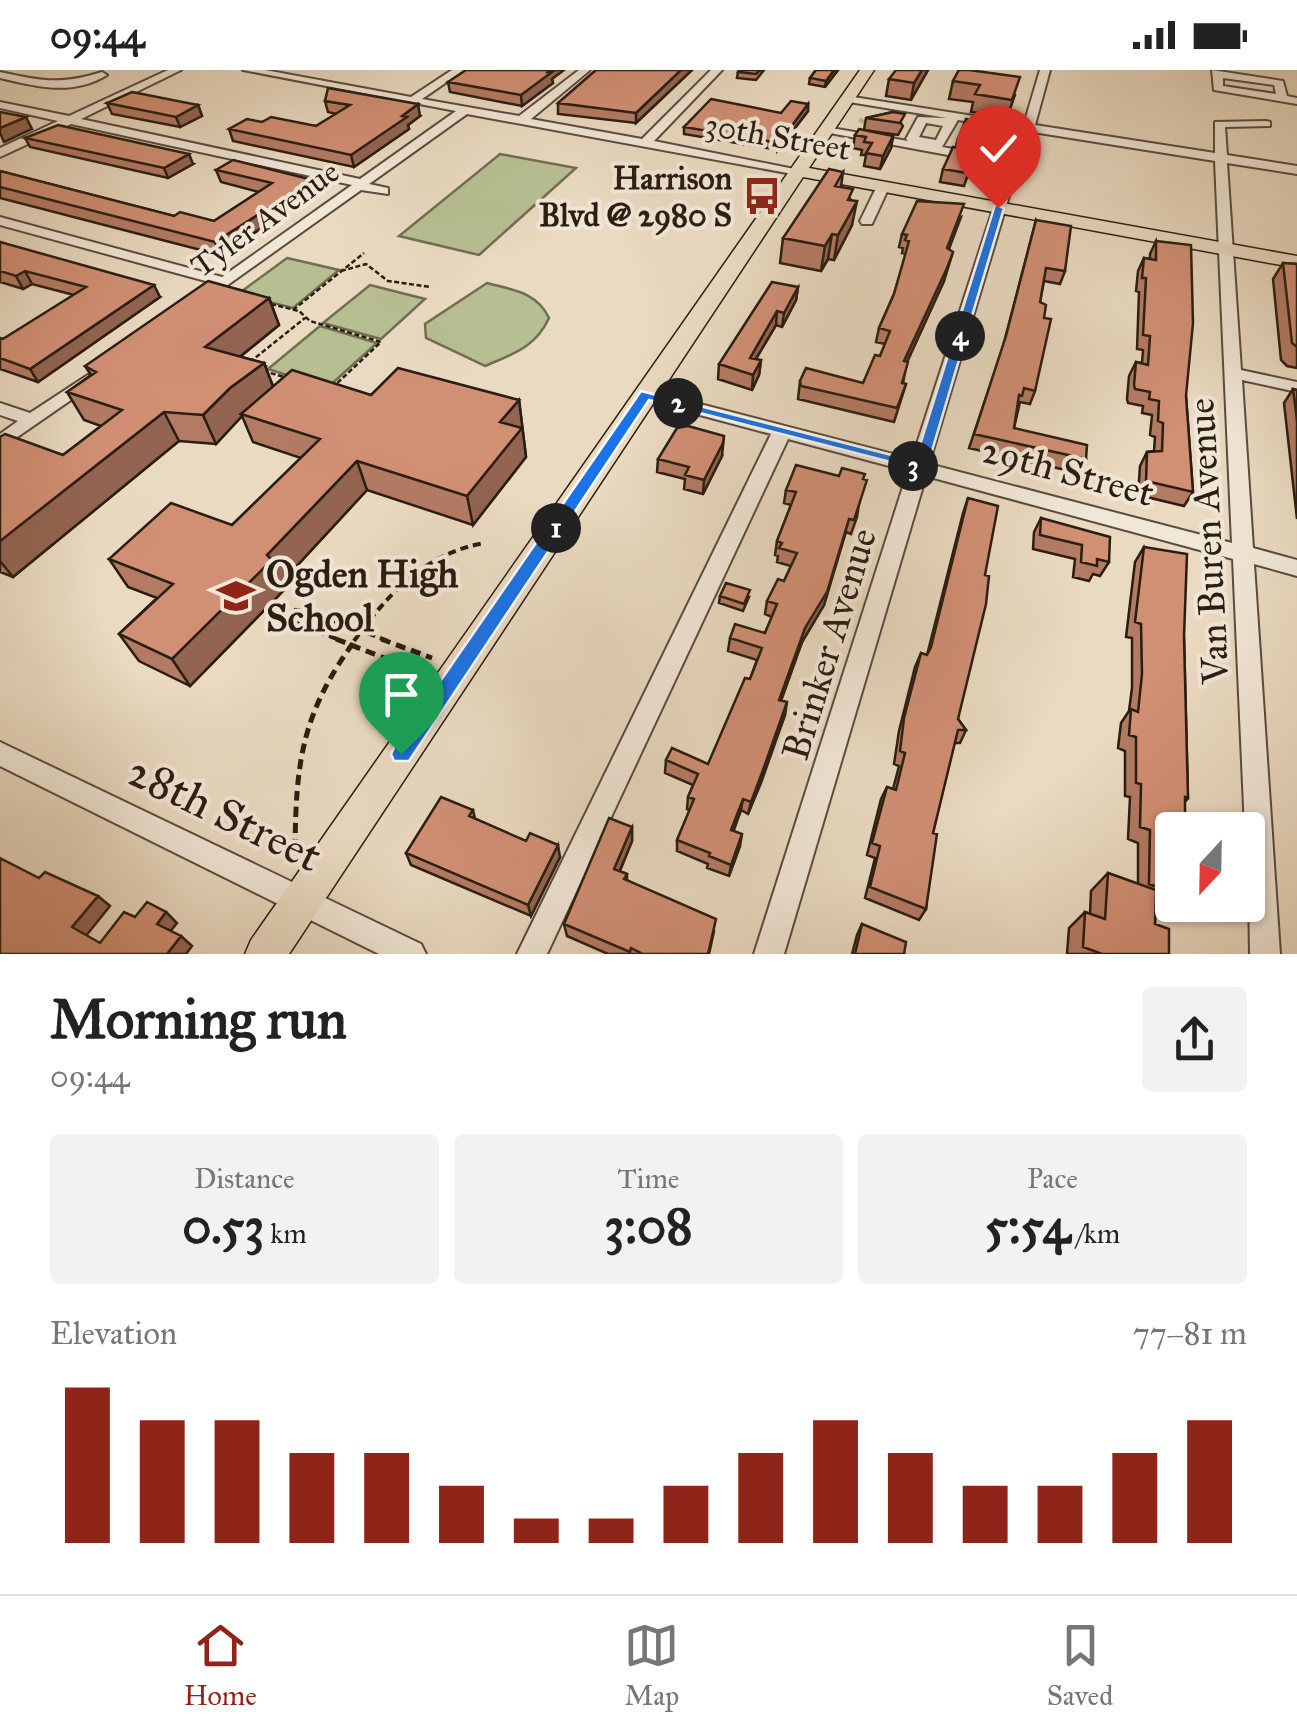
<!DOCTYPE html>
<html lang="en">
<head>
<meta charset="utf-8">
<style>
  :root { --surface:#fff; --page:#f2f2f2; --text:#222; --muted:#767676; --line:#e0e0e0; --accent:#8f2418 }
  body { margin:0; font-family:"IM FELL Great Primer",serif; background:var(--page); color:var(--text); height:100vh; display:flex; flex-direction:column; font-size:38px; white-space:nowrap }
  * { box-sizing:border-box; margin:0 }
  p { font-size:32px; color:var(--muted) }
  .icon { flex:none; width:55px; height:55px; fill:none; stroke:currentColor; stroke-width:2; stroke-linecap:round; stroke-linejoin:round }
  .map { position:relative; height:884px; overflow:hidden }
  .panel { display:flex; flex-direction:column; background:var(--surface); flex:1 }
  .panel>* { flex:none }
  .needle { width:65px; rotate:202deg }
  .tools { position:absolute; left:1155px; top:742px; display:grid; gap:20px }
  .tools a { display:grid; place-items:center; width:110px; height:110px; border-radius:10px; background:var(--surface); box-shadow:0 2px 8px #0004; font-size:50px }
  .pin { position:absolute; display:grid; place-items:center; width:85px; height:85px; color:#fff; margin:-102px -42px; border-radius:50% 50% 50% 0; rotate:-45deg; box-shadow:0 0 10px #0007 }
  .pin .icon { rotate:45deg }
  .km { position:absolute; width:50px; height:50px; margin:-25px; border-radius:50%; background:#222; color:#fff; font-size:28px; line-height:50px; text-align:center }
  .round { display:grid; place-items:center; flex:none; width:105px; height:105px; border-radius:10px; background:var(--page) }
  .headline { display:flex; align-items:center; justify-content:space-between; height:170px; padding:0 50px }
  h1 { font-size:55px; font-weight:700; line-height:75px }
  .stats { display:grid; grid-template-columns:repeat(3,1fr); gap:15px; height:170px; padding:10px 50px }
  .stats div { display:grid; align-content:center; border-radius:10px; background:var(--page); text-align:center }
  .stats b { font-size:50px; font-weight:700 }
  .stats small { font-size:28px; font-weight:400 }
  .stats p { font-size:28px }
  .chart { height:280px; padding:20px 50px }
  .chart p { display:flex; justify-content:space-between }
  .chart svg { width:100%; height:180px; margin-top:10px; stroke:var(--accent); stroke-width:6 }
  .status { display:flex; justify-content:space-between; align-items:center; height:70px; padding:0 50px; background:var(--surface); direction:ltr }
  .status svg { height:28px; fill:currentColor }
  .menu { display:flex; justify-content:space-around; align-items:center; height:140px; border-top:2px solid var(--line); background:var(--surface); font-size:28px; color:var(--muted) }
  .menu a { display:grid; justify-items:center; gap:5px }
  .menu .current { color:var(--accent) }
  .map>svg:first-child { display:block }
  .green { fill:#b7bf92; stroke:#706e52; stroke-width:2.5 }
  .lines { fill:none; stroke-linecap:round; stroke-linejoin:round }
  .minor-tunnel { stroke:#c4b49e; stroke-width:11; stroke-dasharray:11 6; stroke-linecap:butt }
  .minor-casing { stroke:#5a4c3e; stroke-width:4 }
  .major-casing { stroke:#2a1d12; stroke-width:3 }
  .path-far2 { stroke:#2a1d12; stroke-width:2.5; stroke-dasharray:5 2.5; stroke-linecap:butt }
  .path-far1 { stroke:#2a1d12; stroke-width:4; stroke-dasharray:8 5; stroke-linecap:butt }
  .path { stroke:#2a1d12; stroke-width:5; stroke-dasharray:10 6; stroke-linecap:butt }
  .minor { fill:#f1e7d7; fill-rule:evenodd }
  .major { fill:#eadac1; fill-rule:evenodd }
  .wall { fill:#b47b64; stroke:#2a1d12; stroke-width:2.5 }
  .shaded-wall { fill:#926451; stroke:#2a1d12; stroke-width:2.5 }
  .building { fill:#d18f74; stroke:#2a1d12; stroke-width:2.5 }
  .route { fill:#1a73e8; stroke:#fff; stroke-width:2.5 }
  .labels { text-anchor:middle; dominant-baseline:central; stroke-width:8; stroke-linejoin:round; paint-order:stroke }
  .far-street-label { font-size:32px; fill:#2a1d12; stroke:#f1e7d7 }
  .far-poi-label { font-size:32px; font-weight:bold; fill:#2a1d12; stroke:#f1e7d7; text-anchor:end }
  .street-label { font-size:38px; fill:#2a1d12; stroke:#f1e7d7 }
  .poi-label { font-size:38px; font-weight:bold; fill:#2a1d12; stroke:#f1e7d7; text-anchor:start }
  .near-street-label { font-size:45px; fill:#2a1d12; stroke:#f1e7d7 }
</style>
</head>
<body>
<div class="status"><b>09:44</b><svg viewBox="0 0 49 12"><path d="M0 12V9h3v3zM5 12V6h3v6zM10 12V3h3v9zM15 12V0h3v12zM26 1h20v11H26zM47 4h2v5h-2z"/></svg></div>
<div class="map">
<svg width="1297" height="884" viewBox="0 0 1297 884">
  <rect width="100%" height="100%" fill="#eadac1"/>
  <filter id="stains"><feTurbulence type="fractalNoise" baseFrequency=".002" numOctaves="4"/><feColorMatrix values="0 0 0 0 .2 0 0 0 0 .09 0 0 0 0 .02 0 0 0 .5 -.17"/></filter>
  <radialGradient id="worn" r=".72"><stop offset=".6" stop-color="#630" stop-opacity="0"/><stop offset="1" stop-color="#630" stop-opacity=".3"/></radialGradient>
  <!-- green -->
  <path class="green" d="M500 84 576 98 479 185 399 166Z
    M287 188 339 200 293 238 238 224Z
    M487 213C513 220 537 222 549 248 536 277 513 284 485 296L426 268 425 254Z
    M370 215 425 229 381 269 323 253Z
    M320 256 377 273 327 318 268 299Z"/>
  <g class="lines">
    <!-- minor-tunnel -->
    <path class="minor-tunnel" d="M863 54 865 50"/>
    <!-- minor casing -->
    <g class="minor-casing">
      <path id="minor" d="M168 0H181L81 49 360 109 456 41 243 0H265L411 27 452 0H464L422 29 519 46 579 0H590L531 49 642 69 711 0H722L654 71 804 101 798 105 467 44 369 114 388 118V124L361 120 201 234 193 229 213 213 0 155V147L222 207 352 115 71 54 0 87V78L58 51 0 38V32L69 46Z
        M1040 0H1050L1035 55 1215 83V52L1266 51 1270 52V56L1225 57 1227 85 1297 96V104L1227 93 1241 300 1297 312V322L1242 310 1253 478 1297 490V506L1254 494 1280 884H1250L1248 760H1245L1233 489 926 406 784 884H754L908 401 788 369 547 884H517L771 364 640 329 637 325 646 320 912 389 1007 96 819 61 825 57 908 71 906 69 918 47 947 48 843 31V27L847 26 1024 54ZM958 50 1022 60 1010 89 942 77ZM926 53 943 56 936 70 919 67ZM1033 62 1215 91 1232 473 929 394 1010 123Z
        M1212 0 1283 11 1287 26 1297 28V34L1214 20ZM1223 8 1274 15 1276 24 1223 16Z
        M0 2C41 11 61 15 102 2L107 5C73 26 37 17 0 8Z
        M878 114 889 117 872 154H862L860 151Z
        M88 305 94 306 97 310 94 314 0 379V364L18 351 0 345V333L30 343Z
        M0 672 421 874 426 884H379L0 696Z"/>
    </g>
    <!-- major casing -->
    <g class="major-casing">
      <path id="major" d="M860 0H874L809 98 1297 186V198L803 107 289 884H245L251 870Z"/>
    </g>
    <!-- path-far2 -->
    <path class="path-far2" d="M341 201 366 194 388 211 431 217
      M271 234 299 241 310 251 381 272 333 317
      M293 240 364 183
      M250 292 305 248
      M260 293 267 295 263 301 288 308"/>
    <!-- path-far1 -->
    <path class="path-far1" d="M268 536 310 542 388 571
      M271 537 299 554 342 571
      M354 571C388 524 425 483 485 473"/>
    <!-- path -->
    <path class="path" d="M336 569 422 603
      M381 569 432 588
      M295 779C296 690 302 643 356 569"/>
    <!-- minor -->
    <use href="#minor" class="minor"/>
    <!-- major -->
    <use href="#major" class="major"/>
  </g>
  <!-- wall -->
  <path class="wall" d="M596 0H692L636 53 558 44V33Z
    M764 0 756 10 737 8 738 2Z
    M816 0H838L825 17 809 14 810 8Z
    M928 0 911 30 886 26 889 9Z
    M959 0 1015 25 1007 47 971 42 973 32 949 29 953 11Z
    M552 9 553 13 522 36 450 22 448 12Z
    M325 31 420 46 408 55 409 59 354 97 233 71 229 59 262 52 316 56 336 44 328 42Z
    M107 33 198 35 202 46 180 57 112 44Z
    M808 34V41L778 80 684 64V57L781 43Z
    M893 42 903 56 898 65 864 60 866 48Z
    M1004 54 994 82 956 76 958 69Z
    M855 65 893 66 891 78 880 99 864 96 866 85H861L862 80 853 78Z
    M25 68 193 94 168 108 30 77Z
    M972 93 964 116 940 112 943 99Z
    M216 100 313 110 317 122 220 185 0 128V101L174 146 214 151 259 122 221 112Z
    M843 102 841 117 851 130 852 155 834 190 828 189 821 201 780 193 783 168Z
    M961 147 949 179 944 211 907 292 903 313 906 314 894 352 798 329 800 311 863 313 880 286 885 274 876 272 879 258 894 224 906 184 902 183 903 178 899 177 902 164Z
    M1036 150 1065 201 1060 214 1044 211 1040 232 1035 321 1030 334 1020 332 1014 358 1086 389 1079 403 969 378 1002 280Z
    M1156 171 1186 326 1193 422 1184 436 1138 425 1140 396 1147 382 1154 381 1155 367 1150 365 1152 345 1142 343 1143 336 1128 333 1127 329 1129 306 1136 292 1142 293 1143 280 1137 279 1139 222 1136 221 1138 201 1144 188 1150 189V184Z
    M0 172 160 227 38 312 0 299V268L3 269 74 225 32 214 23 219 0 212Z
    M1283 193 1297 194V298L1287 296 1281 290 1273 209Z
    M798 217 796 230 782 257 776 255 756 289 761 290 759 305 752 320 718 309 719 294Z
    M269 228 279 255 240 287 264 293 273 316 371 325 519 330 526 387 473 455 367 420 282 512 285 519 190 616 139 591 119 564 157 528 128 517 109 489 232 455 301 388 253 372 242 346 216 374 179 371 13 507 0 502V367L63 385 101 356 84 350 67 322 91 305 85 296Z
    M1293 319 1297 320V449L1284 333Z
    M722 386 703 424 684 419 685 409 657 402 658 389Z
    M839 406 863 409 857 447 851 464 846 462 824 535 802 572 781 630 785 645 761 713 748 744 741 740 733 761 740 776 729 806 707 798 708 794 677 781V770L690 740 687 739 688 727 693 715 665 703 666 690 708 694 750 609 757 590 728 581 730 568 765 563 772 547 765 544 767 531 784 511 791 496 777 492 778 486 775 485 777 471 791 435 784 433 786 420Z
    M968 428 958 649 966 660 960 673H954L933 763 926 839 919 850 865 828 875 788 867 785 881 729 887 717 893 719 899 696 894 694 899 661 915 597 921 583 927 585 963 443Z
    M1041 448 1109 492 1100 506 1093 504 1089 511 1073 507 1075 489 1033 479 1034 462Z
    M1144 477 1184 567 1188 728 1185 732 1172 760V831L1167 836 1155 831V854L1169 884H1067L1069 858 1085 842 1090 844 1091 821 1108 803 1138 814V773L1128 769 1130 727 1125 726V681L1118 678 1121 653 1129 641 1132 618V568L1126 567 1135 492Z
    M720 526 749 527 743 541 719 533Z
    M473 740 475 749 560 787 531 846 411 795 406 783Z
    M632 757V771L620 801 627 804V810L714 861 709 884H608L567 866 564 854Z
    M862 854 904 884H852L857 865Z"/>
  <!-- shaded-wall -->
  <path class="shaded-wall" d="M550 0H564L552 9 553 13 522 36 521 25Z
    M681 0H692L636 53V43Z
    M834 0H838L825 17 826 11Z
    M922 0H928L911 30 914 13Z
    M418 34 420 46 408 55 409 59 354 97 351 85Z
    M808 34V41L778 80 779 73Z
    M198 35 202 46 180 57 176 47Z
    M26 47 32 59 4 72 0 63V58Z
    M893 66 891 78 880 99 883 86Z
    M189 84 193 94 168 108 164 98Z
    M313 110 317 122 220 185 215 172Z
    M857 131 852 155 834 190 838 165Z
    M832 164 828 189 821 201 825 176Z
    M953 182 944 211 901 305 904 291Z
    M25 201 32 214 23 219 16 206Z
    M154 215 160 227 38 312 30 299Z
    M798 217 796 230 782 257 784 243Z
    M269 228 279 255 217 305 205 277Z
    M777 241 776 255 748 302 750 288Z
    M761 290 759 305 752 320 753 305Z
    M264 293 275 322 241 344 242 346 216 374 203 345 230 318Z
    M519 330 526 387 473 455 467 426 500 352Z
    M164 342 179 371 13 507 0 491V471Z
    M724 366 722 386 703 424 704 410Z
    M357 391 367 420 282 512 285 519 190 616 172 589 267 485Z
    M849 449 824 535 802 572 777 642 779 630 805 558Z
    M787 632 785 645 748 744 751 732Z
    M743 729 741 740 730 771 731 760Z
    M632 757V771L615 812 614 799Z
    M742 764 740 776 729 806 731 795Z
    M558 775 560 787 531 846 528 835Z
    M98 826 110 836 85 867 72 857Z
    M166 842 177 853 168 864 157 854Z
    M181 866 192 876 186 884H167Z"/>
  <!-- building -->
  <path class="building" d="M466 0H550L548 2H552L521 25 448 12Z
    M596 0H681L636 43 558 33Z
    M739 0H760L756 4 738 2Z
    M816 0H834L826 11 810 8Z
    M896 0H922L914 13 889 9Z
    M959 0H969L1020 7 1012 30 975 24 980 15 953 11Z
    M328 18 418 34 402 46 407 47 351 85 229 59 247 49 262 52 271 47 316 56 350 35 325 31Z
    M132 22 198 35 176 47 107 33Z
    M711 29 781 43 791 31 808 34 779 73 684 57Z
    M0 42 26 47 0 58Z
    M893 42 905 44 900 53 866 48Z
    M966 49 1004 54 995 76 958 69Z
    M58 55 189 84 164 98 25 68Z
    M859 59 893 66 883 86 866 83 872 73 864 72 866 67 855 65Z
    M953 77 976 81 967 103 943 99Z
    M233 90 313 110 215 172 0 117V101L174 146 180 142 214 151 272 113 216 100Z
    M829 99 843 102 835 116 853 119 848 130 857 131 838 165 832 164 825 176 783 168Z
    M917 131 964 134 947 178 953 182 947 198 904 291 908 292 902 313 906 314 897 338 801 316 800 311 806 298 863 313 875 285 880 286 890 261 879 258 894 224 909 171 905 170 907 165 902 164Z
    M1036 150 1071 156 1065 201 1046 198 1040 232 1046 235 1044 248 1051 249 1035 321 1024 318 1022 326 1019 325 1014 358 1087 375 1086 389 974 364 1006 266Z
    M1156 171 1191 175 1193 253 1186 326 1193 422 1146 411 1147 382 1162 381 1163 353 1158 351 1159 331 1149 329 1150 322 1135 319 1134 315 1136 292 1148 295 1150 266 1143 265 1146 208H1142L1144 188 1156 190Z
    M0 172 154 215 30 299 0 288V268L3 269 86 217 25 201 16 206 0 201Z
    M1283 193 1297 194V277L1292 273Z
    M208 211 269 228 205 277 264 293 230 318 203 345 164 342 0 471V367L5 364 63 385 122 340 67 322 96 302 85 296Z
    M772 212 798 217 784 243 777 241 750 288 761 290 753 305 719 294Z
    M398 298 519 330 500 352 522 358 467 426 357 391 267 485 272 490 172 589 119 564 173 514 109 489 171 433 232 455 320 369 241 344 292 300 371 325Z
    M1293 319 1297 320V350Z
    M688 356 724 366 723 373 704 410 685 405 689 397 658 389 677 358Z
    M796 395 839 406 842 398 865 404 863 409 867 410 854 450 849 449 827 522 805 558 779 630 787 632 763 700 751 732 743 729 731 760 742 764 731 795 709 786 710 783 677 770 694 729 688 727 698 704 666 690 672 678 708 694 745 608 750 609 762 578 730 568 735 554 765 563 777 534 767 531 778 509 784 511 797 483 779 478 782 473 777 471 796 422 786 420Z
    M968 428 998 436 985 505 989 506 986 534 958 649 966 660H958L933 763 937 764 926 839 870 817 880 776 872 773 887 717 896 720 905 683 900 681 904 648 921 583 927 585 931 577Z
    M1041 448 1110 467 1109 492 1097 489V496L1081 492 1082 475 1040 465Z
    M1144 477 1187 484 1184 567 1188 728 1185 727V760H1172V822L1149 814 1150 760 1140 757 1141 714 1136 713V667L1129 665 1131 639 1138 642 1142 604 1141 554 1135 552Z
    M726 513 750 520 744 534 720 526Z
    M441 727 473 740 469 746 526 771 530 763 558 775 528 835 406 783Z
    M609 748 632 757 614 799 627 804 624 809 716 849 708 884H643L631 878 630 882 564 854Z
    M0 788 39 808 45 802 98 826 72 857 100 873 124 842 135 847 147 832 166 842 157 854 181 866 167 884H0Z
    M1108 803 1156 820 1155 854 1169 859V884H1102L1083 877 1085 842 1105 849Z
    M862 854 906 872 904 884H855Z"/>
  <!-- route -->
  <path class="route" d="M995 135 1004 138 926 401 649 330 409 691H394L391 684 394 678 641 321 915 391Z"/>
  <!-- icons -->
  <defs>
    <g id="bus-bare" transform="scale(3)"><path d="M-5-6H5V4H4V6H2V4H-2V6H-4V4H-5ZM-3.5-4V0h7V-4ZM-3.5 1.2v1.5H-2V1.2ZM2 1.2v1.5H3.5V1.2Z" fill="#8f2418" stroke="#f1e7d7" stroke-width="2.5" paint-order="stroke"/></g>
    <g id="school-bare" transform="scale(3)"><path d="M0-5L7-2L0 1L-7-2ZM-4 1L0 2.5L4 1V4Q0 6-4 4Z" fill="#8f2418" stroke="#f1e7d7" stroke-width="2.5" paint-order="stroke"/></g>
  </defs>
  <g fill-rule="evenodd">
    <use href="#bus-bare" x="762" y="126"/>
    <use href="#school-bare" x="236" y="526"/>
  </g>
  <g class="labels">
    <!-- far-street labels -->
    <g class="far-street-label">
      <text transform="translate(778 67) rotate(10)">30th Street</text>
      <text transform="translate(265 149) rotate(-36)">Tyler Avenue</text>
    </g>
    <!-- far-poi labels -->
    <g class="far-poi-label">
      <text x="732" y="108">Harrison<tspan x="732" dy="37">Blvd @ 2980 S</tspan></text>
    </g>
    <!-- street labels -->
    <g class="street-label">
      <text transform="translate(1068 401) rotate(15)">29th Street</text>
      <text transform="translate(1208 471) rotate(-93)">Van Buren Avenue</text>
      <text transform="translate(829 574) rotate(-73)">Brinker Avenue</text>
    </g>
    <!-- poi labels -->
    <g class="poi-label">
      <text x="266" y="504">Ogden High<tspan x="266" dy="44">School</tspan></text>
    </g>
    <!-- near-street labels -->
    <g class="near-street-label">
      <text transform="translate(225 743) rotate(26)">28th Street</text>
    </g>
  </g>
  <rect width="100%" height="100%" filter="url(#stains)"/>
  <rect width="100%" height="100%" fill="url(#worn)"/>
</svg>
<div class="tools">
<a><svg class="needle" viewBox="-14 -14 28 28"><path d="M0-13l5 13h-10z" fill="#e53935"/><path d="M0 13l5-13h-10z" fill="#767676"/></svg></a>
</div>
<div class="pin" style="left:401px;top:684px;background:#1e9e55"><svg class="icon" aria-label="arrive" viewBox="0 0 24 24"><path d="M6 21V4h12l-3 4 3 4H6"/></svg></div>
<div class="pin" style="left:998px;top:138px;background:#d93025"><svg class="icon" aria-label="check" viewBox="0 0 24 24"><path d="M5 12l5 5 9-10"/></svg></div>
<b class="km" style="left:556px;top:458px">1</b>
<b class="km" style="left:678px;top:333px">2</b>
<b class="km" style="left:913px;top:396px">3</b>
<b class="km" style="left:960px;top:266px">4</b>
</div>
<section class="panel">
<div class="headline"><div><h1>Morning run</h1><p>09:44</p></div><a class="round"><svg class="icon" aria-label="share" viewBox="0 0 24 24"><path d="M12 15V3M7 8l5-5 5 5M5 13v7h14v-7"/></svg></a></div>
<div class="stats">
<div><p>Distance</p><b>0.53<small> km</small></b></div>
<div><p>Time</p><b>3:08</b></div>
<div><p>Pace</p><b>5:54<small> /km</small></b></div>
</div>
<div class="chart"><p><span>Elevation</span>77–81 m</p>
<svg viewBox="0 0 160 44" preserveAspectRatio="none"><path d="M5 44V6M15 44V14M25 44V14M35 44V22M45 44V22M55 44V30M65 44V38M75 44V38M85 44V30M95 44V22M105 44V14M115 44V22M125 44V30M135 44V30M145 44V22M155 44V14"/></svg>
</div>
</section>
<nav class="menu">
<a class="current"><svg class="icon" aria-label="home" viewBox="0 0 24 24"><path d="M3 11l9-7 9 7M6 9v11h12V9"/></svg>Home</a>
<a><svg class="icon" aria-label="map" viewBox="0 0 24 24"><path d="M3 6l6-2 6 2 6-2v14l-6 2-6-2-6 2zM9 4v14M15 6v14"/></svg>Map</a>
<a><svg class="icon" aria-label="saved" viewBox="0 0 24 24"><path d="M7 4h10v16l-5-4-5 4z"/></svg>Saved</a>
</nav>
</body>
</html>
